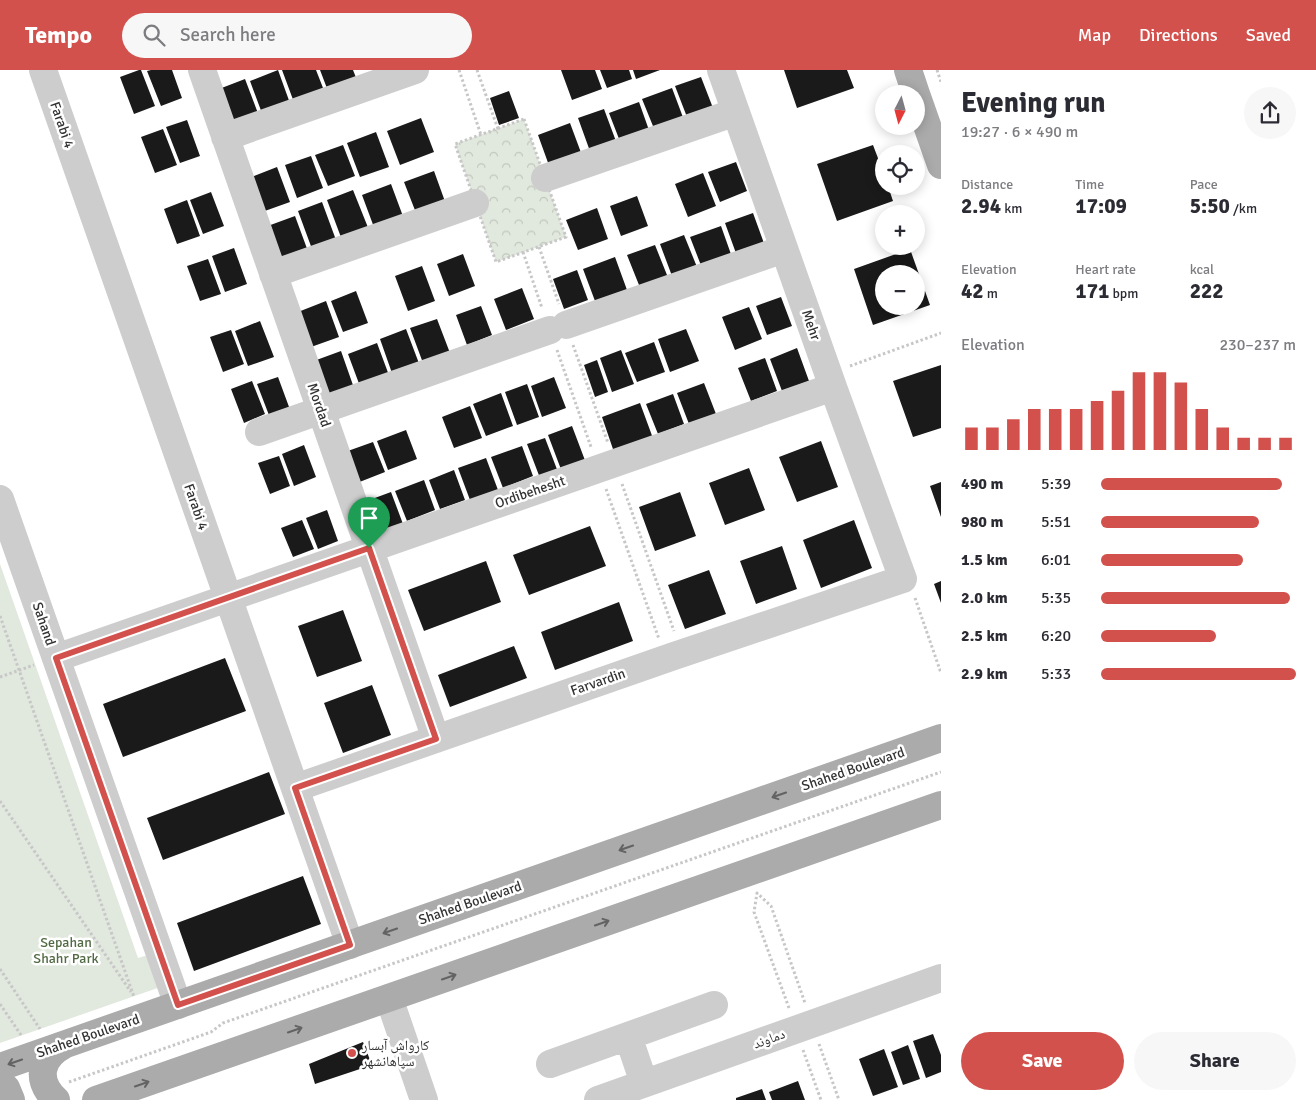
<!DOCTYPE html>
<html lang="en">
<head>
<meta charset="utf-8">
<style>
  :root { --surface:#fff; --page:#f7f7f7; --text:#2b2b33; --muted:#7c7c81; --accent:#d3514c }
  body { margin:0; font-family:Signika,"Noto Naskh Arabic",sans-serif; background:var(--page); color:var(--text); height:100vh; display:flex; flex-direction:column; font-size:19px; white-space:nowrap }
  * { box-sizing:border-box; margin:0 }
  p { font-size:16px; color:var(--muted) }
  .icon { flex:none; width:28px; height:28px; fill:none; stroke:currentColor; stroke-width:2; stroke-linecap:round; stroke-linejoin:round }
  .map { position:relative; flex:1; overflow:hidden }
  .drawer { display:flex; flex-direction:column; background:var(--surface); width:375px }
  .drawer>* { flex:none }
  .needle { width:32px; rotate:186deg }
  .fabs { position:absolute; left:875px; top:15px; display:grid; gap:10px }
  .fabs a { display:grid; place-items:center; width:50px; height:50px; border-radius:50%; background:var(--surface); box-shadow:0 2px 12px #0003; font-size:25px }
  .pin { position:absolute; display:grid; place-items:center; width:42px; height:42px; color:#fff; margin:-51px -21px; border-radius:50% 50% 50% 0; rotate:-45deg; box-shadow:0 0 5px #0007 }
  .pin .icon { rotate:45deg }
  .round { display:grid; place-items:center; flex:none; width:52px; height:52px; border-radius:26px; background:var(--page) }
  .overview { display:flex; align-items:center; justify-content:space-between; height:85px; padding:0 20px }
  h1 { font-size:28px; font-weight:800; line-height:38px }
  .metrics { display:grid; grid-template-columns:repeat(3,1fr); gap:8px; height:85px; padding:5px 20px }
  .metrics div { display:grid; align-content:center }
  .metrics b { font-size:21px; font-weight:800 }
  .metrics small { font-size:14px; font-weight:400 }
  .metrics p { font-size:14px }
  .chart { height:140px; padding:10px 20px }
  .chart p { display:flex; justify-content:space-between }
  .chart svg { width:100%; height:90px; margin-top:5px; stroke:var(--accent); stroke-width:6 }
  .cta { display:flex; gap:10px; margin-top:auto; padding:10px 20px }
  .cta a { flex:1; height:58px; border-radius:30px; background:var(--accent); color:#fff; font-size:20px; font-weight:800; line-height:58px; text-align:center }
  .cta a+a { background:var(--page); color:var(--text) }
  ul { padding:0 20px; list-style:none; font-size:16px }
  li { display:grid; grid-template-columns:80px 60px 1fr; align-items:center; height:38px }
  li i { height:12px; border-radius:6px; background:var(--accent) }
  header { display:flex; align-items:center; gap:30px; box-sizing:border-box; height:70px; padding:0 25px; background:var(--accent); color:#fff }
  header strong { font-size:24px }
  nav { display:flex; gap:28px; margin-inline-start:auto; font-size:18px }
  .search { width:350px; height:45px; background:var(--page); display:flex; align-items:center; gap:12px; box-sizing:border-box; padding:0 18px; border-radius:28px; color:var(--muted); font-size:19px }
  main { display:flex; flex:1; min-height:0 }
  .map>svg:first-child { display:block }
  .forest { fill:url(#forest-crowns) }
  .park { fill:#e1e8dd }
  .building { fill:#1a1a1a; fill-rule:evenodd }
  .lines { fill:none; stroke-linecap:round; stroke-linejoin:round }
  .path { stroke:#c7c7c7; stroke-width:3; stroke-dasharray:2.5 2.5; stroke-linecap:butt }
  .minor { stroke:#cdcdcd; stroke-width:28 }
  .major { stroke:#ababab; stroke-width:28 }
  .oneway { stroke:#636363 }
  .route-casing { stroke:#fff; stroke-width:10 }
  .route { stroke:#d3514c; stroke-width:6 }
  .poi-dot { fill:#d3514c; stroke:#fff; stroke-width:2 }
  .labels { text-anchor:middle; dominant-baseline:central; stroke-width:5; stroke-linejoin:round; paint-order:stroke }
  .street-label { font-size:14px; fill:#333; stroke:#fff }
  .park-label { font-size:14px; fill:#526a44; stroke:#fff }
  .poi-label { font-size:14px; fill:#333; stroke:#fff; text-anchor:start }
</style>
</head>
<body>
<header>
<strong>Tempo</strong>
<div class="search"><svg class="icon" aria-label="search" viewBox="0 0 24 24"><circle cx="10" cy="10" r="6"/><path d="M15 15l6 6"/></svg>Search here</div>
<nav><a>Map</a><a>Directions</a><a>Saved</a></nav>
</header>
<main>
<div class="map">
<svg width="941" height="1030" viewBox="0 0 941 1030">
  <defs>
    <pattern id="forest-crowns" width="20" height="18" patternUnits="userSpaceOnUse" patternTransform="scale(1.25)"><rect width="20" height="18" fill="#e1e8dd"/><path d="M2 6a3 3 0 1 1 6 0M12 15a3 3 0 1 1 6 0" fill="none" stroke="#c2c7be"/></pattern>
  </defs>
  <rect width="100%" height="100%" fill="#fff"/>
  <!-- forest -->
  <path class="forest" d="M524 49 566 167 496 192 455 74Z"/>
  <!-- park -->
  <path class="park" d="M0 494 138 888 158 882 169 914 0 973Z"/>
  <!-- building -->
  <path class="building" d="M139 0H141L155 36 134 44 120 7Z
    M151 0H172L182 28 161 36 147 1Z
    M278 0 291 36 263 46 250 11Z
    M282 0H316L325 23 295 35Z
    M320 0H353L357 10 328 21Z
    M561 0H595L602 19 572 30Z
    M600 0H629L632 9 607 18Z
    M633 0H660L636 9Z
    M784 0H847L854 18 797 38Z
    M701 7 713 38 687 47 675 16Z
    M245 9 259 46 233 56 219 19Z
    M672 18 684 50 655 61 642 29Z
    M509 21 519 48 499 55 490 28Z
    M639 32 650 63 621 74 609 43Z
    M604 39 617 74 591 84 578 48Z
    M421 48 434 82 400 95 387 61Z
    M187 50 200 86 180 93 166 57Z
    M570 53 583 88 551 101 538 65Z
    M163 59 177 95 155 103 141 67Z
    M376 62 389 97 360 107 347 73Z
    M343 75 355 106 328 116 315 85Z
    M873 75 884 104V116H888L893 131 837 151 817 94Z
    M311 86 323 118 297 128 285 95Z
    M736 92 747 121 720 132 708 102Z
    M277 97 290 132 262 142 249 108Z
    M434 101 447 137 418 148 404 112Z
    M703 103 716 136 688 147 675 114Z
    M391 114 404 149 375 160 362 125Z
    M353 120 369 160 342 170 327 130Z
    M211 122 224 156 203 164 190 130Z
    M637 126 648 156 621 166 610 136Z
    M187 130 200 166 177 174 164 139Z
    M322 132 336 170 312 179 298 141Z
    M597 138 608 169 578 180 566 150Z
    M753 143 765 176 737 186 725 153Z
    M295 146 309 184 279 195 265 157Z
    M721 156 732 187 702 198 690 167Z
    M684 165 697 197 672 206 660 174Z
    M655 175 669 210 641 220 627 185Z
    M234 178 247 214 225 222 212 186Z
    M910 179 930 235 873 255 854 199ZM884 204H916V236H884Z
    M463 184 475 216 449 226 437 194Z
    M615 187 627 220 595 231 583 199Z
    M208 189 221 224 200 231 187 196Z
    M422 196 435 231 408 241 395 206Z
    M577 200 588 230 564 239 553 209Z
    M522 218 534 249 506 260 494 229Z
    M356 221 368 253 343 262 331 231Z
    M781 227 792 256 767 265 756 236Z
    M326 231 339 267 311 277 298 242Z
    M481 236 492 265 467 275 456 245Z
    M749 237 762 269 735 280 722 247Z
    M437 249 450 283 423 293 410 258Z
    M260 251 274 287 248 296 235 261Z
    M406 259 420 296 393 306 380 269Z
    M686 259 699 291 670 302 658 269Z
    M231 260 244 294 223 302 210 267Z
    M654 272 665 302 637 312 625 283Z
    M377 273 390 308 361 319 348 284Z
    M797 278 809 311 782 321 770 289Z
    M621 280 634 314 612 322 600 288Z
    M341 281 354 318 325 329 311 292Z
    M765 288 777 321 751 331 738 298Z
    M597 290 608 322 595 327 584 295Z
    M941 295V358L913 367 893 311Z
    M278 307 292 345 272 353 257 314Z
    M554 307 566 338 542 347 531 316Z
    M252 311 265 344 244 353 231 319Z
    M704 313 716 344 689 354 677 323Z
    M527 314 539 347 517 355 505 322Z
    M501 323 513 356 486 366 473 334Z
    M673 324 684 354 658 364 646 334Z
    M640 333 654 371 615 385 602 347Z
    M470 336 482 368 454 378 442 347Z
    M572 356 586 393 562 402 548 365Z
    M406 360 417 389 388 400 377 371Z
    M545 368 558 402 540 408 527 374Z
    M821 371 838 417 797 432 779 387Z
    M373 372 385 402 357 413 345 382Z
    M304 375 316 407 294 416 282 384Z
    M522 376 533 406 503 418 491 387Z
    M279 386 290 416 270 424 258 393Z
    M486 388 498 420 470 430 458 398Z
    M749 398 765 440 725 455 709 413Z
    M454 400 465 430 440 439 429 410Z
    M424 410 435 440 407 451 395 421Z
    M941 412V447L930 416Z
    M391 422 403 454 376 463 364 432Z
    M680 422 696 466 655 481 639 437Z
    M327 440 338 471 318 479 306 448Z
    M302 450 314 479 293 487 281 458Z
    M854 450 872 498 821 518 803 470Z
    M590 456 606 496 529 525 513 485Z
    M782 476 797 519 756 534 740 491Z
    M486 491 501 532 424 561 408 520Z
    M709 500 726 544 685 559 668 515Z
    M941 511V533L934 514Z
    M619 532 633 571 555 600 541 562Z
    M343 540 362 591 317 607 298 556Z
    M514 576 527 608 450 637 438 605Z
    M225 588 246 641 123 687 103 634Z
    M372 615 391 665 343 683 324 633Z
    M269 702 285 744 163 790 147 748Z
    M303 806 321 854 194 901 177 853Z
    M933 964 941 985V1002L926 1008 913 971Z
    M363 972 372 995 315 1014 309 994Z
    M908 975 920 1009 903 1015 891 982Z
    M884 979 898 1017 873 1026 859 989Z
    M798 1011 805 1030H772L769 1022Z
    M762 1019 766 1030H736V1028Z"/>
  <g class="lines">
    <!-- path -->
    <path class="path" d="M459 0 481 65
      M477 0 498 59
      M937 0 941 12
      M524 49 566 167 496 192 455 74Z
      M539 177 559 234
      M523 182 542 238
      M573 275 608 373
      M557 280 591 377
      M850 296 941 263
      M622 414 674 561
      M606 419 659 569
      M915 528 941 603
      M0 546 134 927
      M0 607 34 595
      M0 731 131 922
      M0 899 40 959
      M0 934 21 965
      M789 938 754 842 757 823 771 836 805 933
      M819 974 839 1030
      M803 980 821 1030
      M69 1012 211 962 223 953 941 702"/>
    <!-- minor -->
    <path class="minor" d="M43 0 350 875
      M202 0 436 669
      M225 67 415 0
      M545 108 736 42
      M273 204 475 133
      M566 255 784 179
      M259 362 550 260
      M0 429 178 935
      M56 588 833 317
      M295 718 674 586 903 509 833 317 721 0
      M389 928 424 1030
      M628 966 714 935
      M550 994 628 966 644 1013
      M598 1030 941 908"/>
    <!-- major -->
    <path class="major" d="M908 0 916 24
      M916 24 941 95
      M0 997 941 668
      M0 1013 6 1018 11 1030
      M56 1030C35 1010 40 988 64 975
      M96 1030 941 735"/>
  </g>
  <!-- one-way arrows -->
  <defs><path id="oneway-shaft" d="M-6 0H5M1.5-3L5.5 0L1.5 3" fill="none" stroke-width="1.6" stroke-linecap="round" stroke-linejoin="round" transform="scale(1.25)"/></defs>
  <g class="oneway">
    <use href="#oneway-shaft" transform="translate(779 725) rotate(161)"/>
    <use href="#oneway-shaft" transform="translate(626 778) rotate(161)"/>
    <use href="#oneway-shaft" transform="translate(602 853) rotate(-19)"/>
    <use href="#oneway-shaft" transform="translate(390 861) rotate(161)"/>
    <use href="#oneway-shaft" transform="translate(449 907) rotate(-19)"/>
    <use href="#oneway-shaft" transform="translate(295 960) rotate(-19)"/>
    <use href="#oneway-shaft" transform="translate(15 992) rotate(161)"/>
    <use href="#oneway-shaft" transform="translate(142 1014) rotate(-19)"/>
  </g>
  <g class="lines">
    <!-- route casing -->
    <g class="route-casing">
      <path id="route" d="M369 478 436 669 295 718 350 875 178 935 56 588Z"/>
    </g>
    <!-- route -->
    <use href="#route" class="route"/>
  </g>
  <!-- markers -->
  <circle class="poi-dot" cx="352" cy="983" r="5"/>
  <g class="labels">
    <!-- street labels -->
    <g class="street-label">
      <text transform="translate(62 55) rotate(71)">Farabi 4</text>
      <text transform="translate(811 255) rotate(71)">Mehr</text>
      <text transform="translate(319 335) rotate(71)">Mordad</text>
      <text transform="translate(530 422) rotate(-19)">Ordibehesht</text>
      <text transform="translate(196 437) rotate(71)">Farabi 4</text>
      <text transform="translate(44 554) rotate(71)">Sahand</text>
      <text transform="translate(598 612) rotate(-19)">Farvardin</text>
      <text transform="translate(853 699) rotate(-19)">Shahed Boulevard</text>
      <text transform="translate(470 833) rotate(-19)">Shahed Boulevard</text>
      <text transform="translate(88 966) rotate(-19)">Shahed Boulevard</text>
      <text transform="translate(769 969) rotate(-20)">دماوند</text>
    </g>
    <!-- park labels -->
    <g class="park-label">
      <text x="66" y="872">Sepahan<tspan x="66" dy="16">Shahr Park</tspan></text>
    </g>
    <!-- poi labels -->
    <g class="poi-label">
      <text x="362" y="975">کارواش آبسار<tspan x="362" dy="16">سپاهانشهر</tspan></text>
    </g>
  </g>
</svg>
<div class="fabs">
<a><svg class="needle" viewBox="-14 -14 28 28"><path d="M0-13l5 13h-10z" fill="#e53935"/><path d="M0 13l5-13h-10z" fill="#7c7c81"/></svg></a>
<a><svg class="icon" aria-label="locate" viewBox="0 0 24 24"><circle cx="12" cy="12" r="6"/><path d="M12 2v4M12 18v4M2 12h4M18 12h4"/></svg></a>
<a>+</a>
<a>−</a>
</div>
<div class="pin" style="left:369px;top:478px;background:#1e9e55"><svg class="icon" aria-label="arrive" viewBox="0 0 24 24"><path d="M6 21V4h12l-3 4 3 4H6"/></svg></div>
</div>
<section class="drawer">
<div class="overview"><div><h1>Evening run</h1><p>19:27 · 6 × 490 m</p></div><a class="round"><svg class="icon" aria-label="share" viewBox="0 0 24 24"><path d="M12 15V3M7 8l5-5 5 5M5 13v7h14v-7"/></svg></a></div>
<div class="metrics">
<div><p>Distance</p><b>2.94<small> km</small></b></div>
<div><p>Time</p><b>17:09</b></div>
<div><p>Pace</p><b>5:50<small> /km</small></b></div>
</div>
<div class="metrics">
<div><p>Elevation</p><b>42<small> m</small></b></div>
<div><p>Heart rate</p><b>171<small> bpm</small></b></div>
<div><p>kcal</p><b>222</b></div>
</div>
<div class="chart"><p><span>Elevation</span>230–237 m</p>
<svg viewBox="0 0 160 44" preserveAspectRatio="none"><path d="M5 44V33M15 44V33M25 44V29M35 44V24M45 44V24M55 44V24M65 44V20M75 44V15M85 44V6M95 44V6M105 44V11M115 44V24M125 44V33M135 44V38M145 44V38M155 44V38"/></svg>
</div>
<ul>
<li><b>490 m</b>5:39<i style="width:93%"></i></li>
<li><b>980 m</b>5:51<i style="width:81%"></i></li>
<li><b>1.5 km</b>6:01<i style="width:73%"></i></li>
<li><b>2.0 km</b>5:35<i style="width:97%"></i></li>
<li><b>2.5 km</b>6:20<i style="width:59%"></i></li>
<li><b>2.9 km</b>5:33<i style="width:100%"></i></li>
</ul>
<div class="cta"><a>Save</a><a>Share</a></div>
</section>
</main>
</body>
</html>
